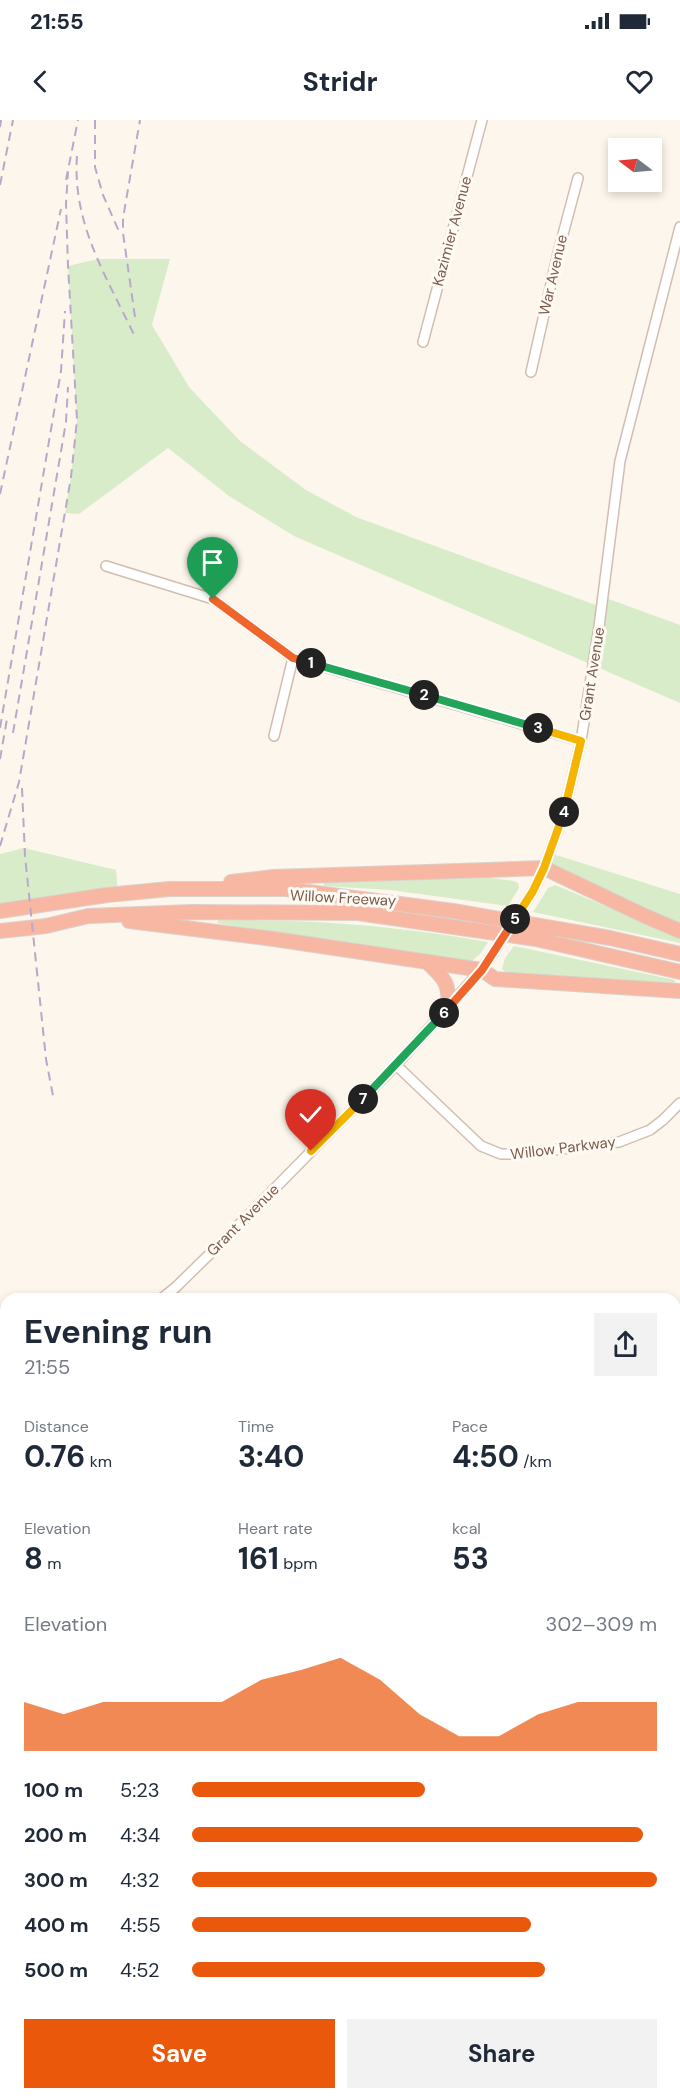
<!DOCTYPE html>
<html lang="en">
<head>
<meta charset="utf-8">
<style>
  :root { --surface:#fff; --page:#f2f2f3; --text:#1f2937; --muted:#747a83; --accent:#ea580c }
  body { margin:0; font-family:"DM Sans",sans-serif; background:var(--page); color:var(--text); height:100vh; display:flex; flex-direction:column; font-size:22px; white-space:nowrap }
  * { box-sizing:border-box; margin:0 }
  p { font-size:20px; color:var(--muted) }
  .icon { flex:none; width:33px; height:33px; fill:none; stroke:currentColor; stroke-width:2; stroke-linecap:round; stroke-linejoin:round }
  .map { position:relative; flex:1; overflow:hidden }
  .drawer { position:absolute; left:0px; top:1173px; width:681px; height:807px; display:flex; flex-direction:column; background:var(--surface); border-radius:18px 18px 0 0; box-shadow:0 3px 9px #0003 }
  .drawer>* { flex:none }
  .needle { width:39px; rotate:286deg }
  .fabs { position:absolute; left:608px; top:18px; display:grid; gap:12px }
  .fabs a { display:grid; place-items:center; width:54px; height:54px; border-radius:0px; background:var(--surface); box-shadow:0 3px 9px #0003; font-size:30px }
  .pin { position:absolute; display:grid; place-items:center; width:51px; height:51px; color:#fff; margin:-62px -26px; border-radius:50% 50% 50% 0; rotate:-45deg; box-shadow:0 0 6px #0007 }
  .pin .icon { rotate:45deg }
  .km { position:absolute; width:30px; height:30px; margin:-15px; border-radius:50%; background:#222; color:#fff; font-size:16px; line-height:30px; text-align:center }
  .round { display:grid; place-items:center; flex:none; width:63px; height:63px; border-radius:0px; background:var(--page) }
  .head { display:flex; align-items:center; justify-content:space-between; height:102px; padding:0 24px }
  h1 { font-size:33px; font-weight:700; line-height:45px }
  .metrics { display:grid; grid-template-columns:repeat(3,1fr); gap:9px; height:102px; padding:6px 24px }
  .metrics div { display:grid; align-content:center }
  .metrics b { font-size:30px; font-weight:700 }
  .metrics small { font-size:16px; font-weight:400 }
  .metrics p { font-size:16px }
  .chart { height:168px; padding:12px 24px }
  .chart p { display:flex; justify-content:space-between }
  .chart svg { width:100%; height:108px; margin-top:6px; fill:var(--accent); opacity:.7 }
  .button { display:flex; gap:12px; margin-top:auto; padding:12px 24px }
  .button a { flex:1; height:69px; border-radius:0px; background:var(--accent); color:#fff; font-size:24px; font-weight:700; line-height:69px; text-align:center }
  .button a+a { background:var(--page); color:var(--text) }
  ul { padding:0 24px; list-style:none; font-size:20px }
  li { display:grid; grid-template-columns:96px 72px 1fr; align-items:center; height:45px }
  li i { height:15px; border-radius:8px; background:var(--accent) }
  .status { display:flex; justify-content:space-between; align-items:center; height:42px; padding:0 30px; background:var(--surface); direction:ltr }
  .status svg { height:16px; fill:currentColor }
  header { display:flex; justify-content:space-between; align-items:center; height:78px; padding:0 24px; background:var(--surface); font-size:27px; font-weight:700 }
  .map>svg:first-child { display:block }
  .green { fill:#d8ecc9 }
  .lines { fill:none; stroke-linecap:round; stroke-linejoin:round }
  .minor-casing { stroke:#d1beb0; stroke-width:12 }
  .highway-casing { stroke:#dad1cd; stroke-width:16 }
  .minor { stroke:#fff; stroke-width:9 }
  .highway { stroke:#f7b7a3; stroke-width:14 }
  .rail { stroke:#b9a8c9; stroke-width:2; stroke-dasharray:9 6; stroke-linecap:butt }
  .minor-bridge-casing { stroke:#d1beb0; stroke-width:12; stroke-linecap:butt }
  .minor-bridge { stroke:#fff; stroke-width:9 }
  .split-1-casing { stroke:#fff; stroke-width:12 }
  .split-2-casing { stroke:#fff; stroke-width:12 }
  .split-3-casing { stroke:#fff; stroke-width:12 }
  .split-4-casing { stroke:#fff; stroke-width:12 }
  .split-5-casing { stroke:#fff; stroke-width:12 }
  .split-6-casing { stroke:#fff; stroke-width:12 }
  .split-7-casing { stroke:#fff; stroke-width:12 }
  .split-8-casing { stroke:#fff; stroke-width:12 }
  .split-1 { stroke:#f0652b; stroke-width:8 }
  .split-2 { stroke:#22a559; stroke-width:8 }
  .split-3 { stroke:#22a559; stroke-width:8 }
  .split-4 { stroke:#f5b400; stroke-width:8 }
  .split-5 { stroke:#f5b400; stroke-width:8 }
  .split-6 { stroke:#f0652b; stroke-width:8 }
  .split-7 { stroke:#22a559; stroke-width:8 }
  .split-8 { stroke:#f5b400; stroke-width:8 }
  .labels { text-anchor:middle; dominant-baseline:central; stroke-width:6; stroke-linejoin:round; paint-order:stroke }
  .street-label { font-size:15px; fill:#7a5c4d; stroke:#fffaf3 }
</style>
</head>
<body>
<div class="status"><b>21:55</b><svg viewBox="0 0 49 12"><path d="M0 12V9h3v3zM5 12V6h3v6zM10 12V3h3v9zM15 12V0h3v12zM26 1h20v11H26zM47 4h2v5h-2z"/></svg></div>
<header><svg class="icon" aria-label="back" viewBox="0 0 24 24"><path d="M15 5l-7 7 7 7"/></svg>Stridr<svg class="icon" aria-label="heart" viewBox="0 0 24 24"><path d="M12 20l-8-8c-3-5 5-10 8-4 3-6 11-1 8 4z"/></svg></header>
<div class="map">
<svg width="680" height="1980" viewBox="0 0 680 1980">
  <rect width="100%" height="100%" fill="#fdf6ec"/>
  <!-- green -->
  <path class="green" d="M98 139H170L152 205 189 267 240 321 306 370 356 397 601 487 603 477 680 505V583L294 416 229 376 168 328 79 394 65 393 71 357 77 300 68 146Z
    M24 728 116 750 118 774 0 791V734Z
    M550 733 680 774V811L544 748Z
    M477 756 514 761 518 763 519 768 508 786 390 770 324 766V762Z
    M555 765 680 817V823L533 792 548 768Z
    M219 800C310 799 399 806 488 822L480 834 468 844 336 824 217 803Z
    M514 826 675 860 674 865 507 853 502 849 505 838Z
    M675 1565 680 1566V1980H418L419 1974H675Z"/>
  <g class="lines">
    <!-- minor casing -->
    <g class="minor-casing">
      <path id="minor" d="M423 222 482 0
        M531 252 558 133 578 58
        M106 446 213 479 293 538 274 616
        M293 538 581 621
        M533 771 544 748 564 692 581 621 599 507 620 341 680 107
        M396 945 481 1026 501 1034H521L619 1022 650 1010 663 1000 680 983
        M161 1179 176 1167 227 1117 396 945 483 848
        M0 1302 6 1304
        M675 1564 680 1566"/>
    </g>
    <!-- highway casing -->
    <g class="highway-casing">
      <path id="highway" d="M231 762 274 757 544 748 645 796 680 811
        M0 791 107 775 169 769H286L453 791 610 818 680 834
        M129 801 274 819 482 850 495 859 680 871
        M0 811 46 806 88 796 192 792 358 793 536 819 680 852
        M428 843C445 859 449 863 449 888"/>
    </g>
    <!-- minor -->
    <use href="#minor" class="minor"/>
    <!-- highway -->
    <use href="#highway" class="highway"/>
    <!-- rail -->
    <path class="rail" d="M95 0V47L103 75 120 114
      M0 7 1 0
      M77 36C72 105 108 159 136 219
      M66 60 78 0
      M0 65 13 0
      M135 197 123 113V98L140 0
      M0 374 61 89
      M0 608 61 251 65 191
      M13 613 66 302 68 267
      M0 639 7 599
      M22 668 25 736 46 939 53 976
      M0 726 19 662 71 357 77 300 68 146 66 84 68 52
      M0 1466 6 1476"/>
    <!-- minor-bridge casing -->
    <g class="minor-bridge-casing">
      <path id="minor-bridge" d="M488 841 533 771"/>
    </g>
    <!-- minor-bridge -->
    <use href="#minor-bridge" class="minor-bridge"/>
  </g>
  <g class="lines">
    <!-- split-1 casing -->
    <g class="split-1-casing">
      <path id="split-1" d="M213 479 293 538 311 543"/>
    </g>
    <!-- split-2 casing -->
    <g class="split-2-casing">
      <path id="split-2" d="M311 543 424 575"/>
    </g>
    <!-- split-3 casing -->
    <g class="split-3-casing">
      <path id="split-3" d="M424 575 538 608"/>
    </g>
    <!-- split-4 casing -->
    <g class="split-4-casing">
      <path id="split-4" d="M538 608 581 621 564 692"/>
    </g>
    <!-- split-5 casing -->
    <g class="split-5-casing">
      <path id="split-5" d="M515 799 533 771 544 748 564 692"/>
    </g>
    <!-- split-6 casing -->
    <g class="split-6-casing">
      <path id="split-6" d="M444 893 482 850 515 799"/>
    </g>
    <!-- split-7 casing -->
    <g class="split-7-casing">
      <path id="split-7" d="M363 979 444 893"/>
    </g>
    <!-- split-8 casing -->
    <g class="split-8-casing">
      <path id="split-8" d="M311 1031 363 979"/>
    </g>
    <!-- split-1 -->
    <use href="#split-1" class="split-1"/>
    <!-- split-2 -->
    <use href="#split-2" class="split-2"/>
    <!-- split-3 -->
    <use href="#split-3" class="split-3"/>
    <!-- split-4 -->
    <use href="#split-4" class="split-4"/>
    <!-- split-5 -->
    <use href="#split-5" class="split-5"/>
    <!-- split-6 -->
    <use href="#split-6" class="split-6"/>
    <!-- split-7 -->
    <use href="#split-7" class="split-7"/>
    <!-- split-8 -->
    <use href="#split-8" class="split-8"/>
  </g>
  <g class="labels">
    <!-- street labels -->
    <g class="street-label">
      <text transform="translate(452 111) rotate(-75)">Kazimier Avenue</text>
      <text transform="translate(553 155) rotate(-77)">War Avenue</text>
      <text transform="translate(592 554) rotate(-81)">Grant Avenue</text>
      <text transform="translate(343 778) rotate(3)">Willow Freeway</text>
      <text transform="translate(563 1028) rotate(-7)">Willow Parkway</text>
      <text transform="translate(243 1100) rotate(-45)">Grant Avenue</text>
    </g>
  </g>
</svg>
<div class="fabs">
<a><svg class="needle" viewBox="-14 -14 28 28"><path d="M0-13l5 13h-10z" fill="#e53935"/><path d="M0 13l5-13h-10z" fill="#747a83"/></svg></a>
</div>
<div class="pin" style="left:213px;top:479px;background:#1e9e55"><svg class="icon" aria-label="arrive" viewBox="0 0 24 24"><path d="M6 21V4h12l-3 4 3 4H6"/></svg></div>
<div class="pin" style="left:311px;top:1031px;background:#d93025"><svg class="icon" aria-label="check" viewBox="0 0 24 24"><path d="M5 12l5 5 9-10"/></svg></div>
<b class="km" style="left:311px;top:543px">1</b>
<b class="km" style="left:424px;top:575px">2</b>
<b class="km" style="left:538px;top:608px">3</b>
<b class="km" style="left:564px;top:692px">4</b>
<b class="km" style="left:515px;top:799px">5</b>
<b class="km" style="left:444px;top:893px">6</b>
<b class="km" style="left:363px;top:979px">7</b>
<section class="drawer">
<div class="head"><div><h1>Evening run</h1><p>21:55</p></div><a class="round"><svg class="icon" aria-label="share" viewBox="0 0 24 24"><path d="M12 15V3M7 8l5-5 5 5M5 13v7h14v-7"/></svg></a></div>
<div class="metrics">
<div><p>Distance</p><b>0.76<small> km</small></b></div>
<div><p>Time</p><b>3:40</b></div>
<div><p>Pace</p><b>4:50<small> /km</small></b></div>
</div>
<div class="metrics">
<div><p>Elevation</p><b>8<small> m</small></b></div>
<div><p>Heart rate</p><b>161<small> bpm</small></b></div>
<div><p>kcal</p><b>53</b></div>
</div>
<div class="chart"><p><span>Elevation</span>302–309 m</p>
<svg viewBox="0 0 160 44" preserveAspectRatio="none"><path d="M0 44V24L10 29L20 24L30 24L40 24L50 24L60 15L70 11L80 6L90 15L100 29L110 38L120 38L130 29L140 24L150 24L160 24V44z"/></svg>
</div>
<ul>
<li><b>100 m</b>5:23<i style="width:50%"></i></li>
<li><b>200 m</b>4:34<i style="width:97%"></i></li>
<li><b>300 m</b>4:32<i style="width:100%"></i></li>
<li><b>400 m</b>4:55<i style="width:73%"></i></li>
<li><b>500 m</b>4:52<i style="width:76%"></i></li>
</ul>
<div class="button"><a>Save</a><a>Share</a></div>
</section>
</div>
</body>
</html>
